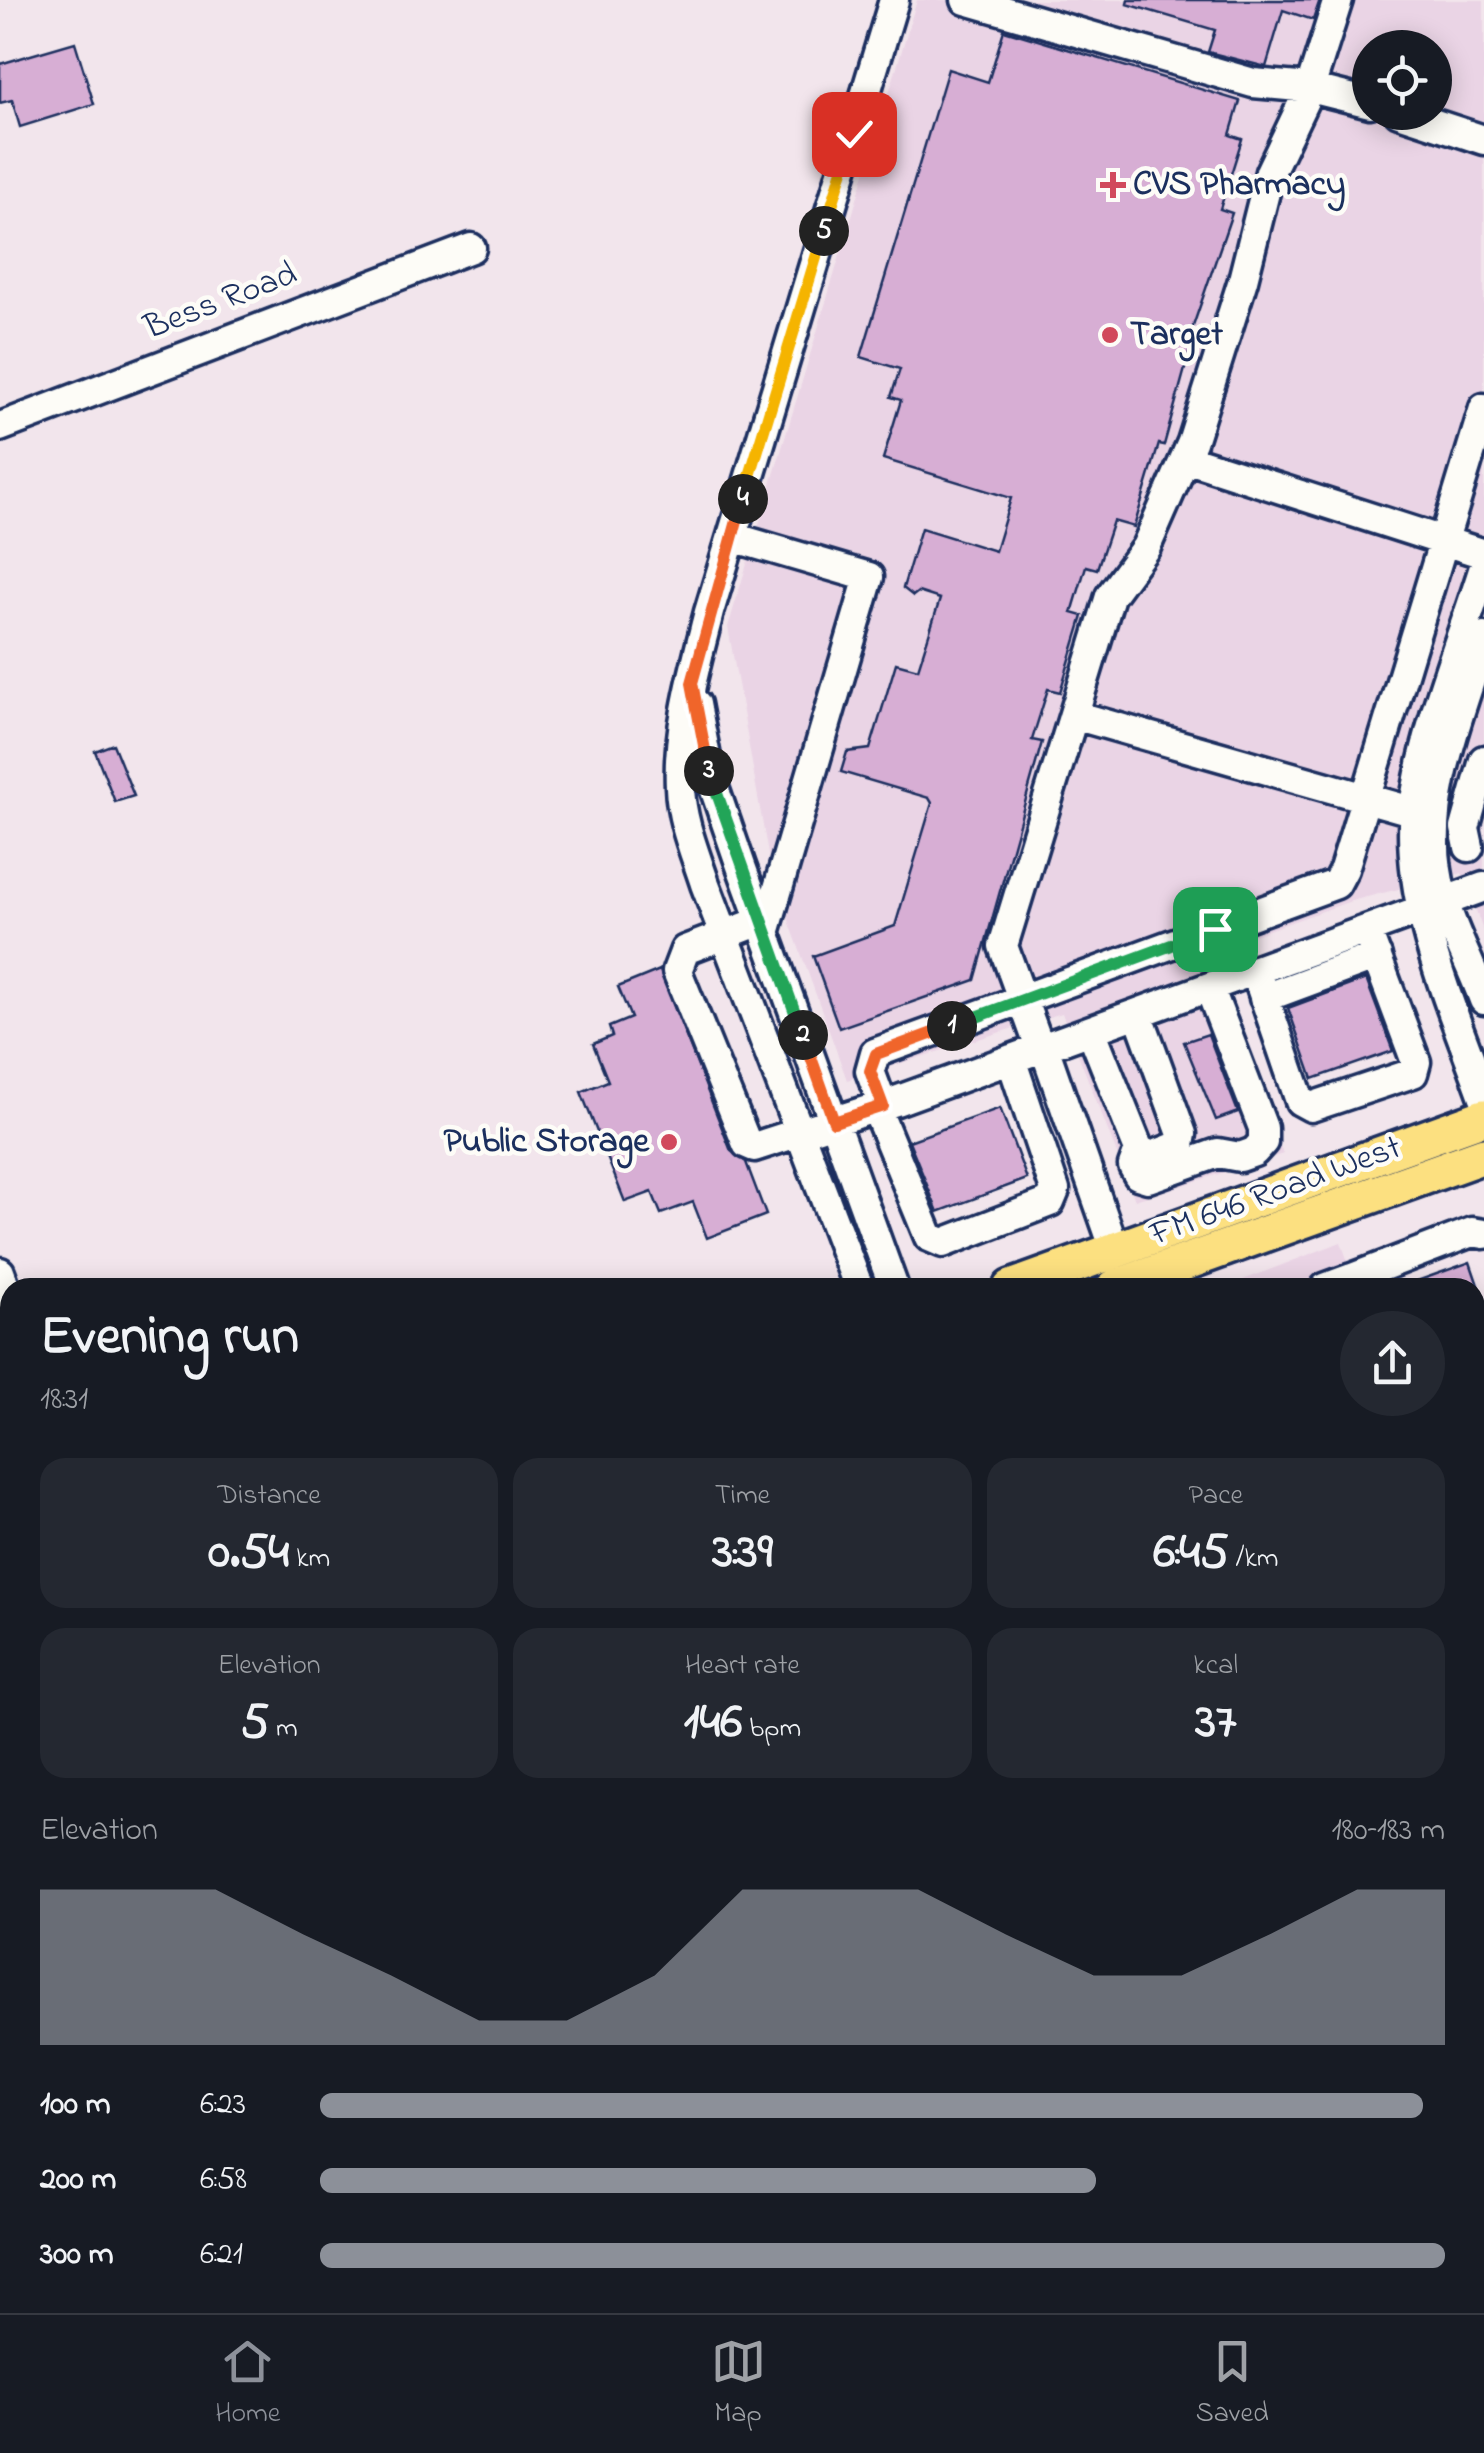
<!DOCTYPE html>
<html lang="en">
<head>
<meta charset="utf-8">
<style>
  :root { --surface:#171b24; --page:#242831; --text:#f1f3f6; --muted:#9ea1a6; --line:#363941; --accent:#8c9099 }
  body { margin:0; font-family:"Indie Flower",sans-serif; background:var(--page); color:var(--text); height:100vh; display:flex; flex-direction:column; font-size:38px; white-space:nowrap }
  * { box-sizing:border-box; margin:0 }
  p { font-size:32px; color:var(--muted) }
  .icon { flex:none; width:55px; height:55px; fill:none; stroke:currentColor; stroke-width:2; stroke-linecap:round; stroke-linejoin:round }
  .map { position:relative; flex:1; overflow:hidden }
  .details { position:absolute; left:0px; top:1278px; width:1485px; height:1038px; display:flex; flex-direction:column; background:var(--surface); border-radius:30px 30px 0 0; box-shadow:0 5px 25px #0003 }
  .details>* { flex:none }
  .tools { position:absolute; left:1352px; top:30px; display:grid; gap:20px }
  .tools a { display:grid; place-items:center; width:100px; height:100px; border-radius:50%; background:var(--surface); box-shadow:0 5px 25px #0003; font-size:50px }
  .pin { position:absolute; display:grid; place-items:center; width:85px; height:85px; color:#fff; margin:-42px; border-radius:20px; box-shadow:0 5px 15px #0006 }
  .km { position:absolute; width:50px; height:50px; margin:-25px; border-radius:50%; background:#222; color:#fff; font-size:28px; line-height:50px; text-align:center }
  .round { display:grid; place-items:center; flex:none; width:105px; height:105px; border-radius:52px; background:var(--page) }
  .overview { display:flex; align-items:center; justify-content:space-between; height:170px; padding:0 40px }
  h1 { font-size:55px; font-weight:700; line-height:75px }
  .figures { display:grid; grid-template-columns:repeat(3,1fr); gap:15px; height:170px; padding:10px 40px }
  .figures div { display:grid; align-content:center; border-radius:25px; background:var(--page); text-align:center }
  .figures b { font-size:50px; font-weight:700 }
  .figures small { font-size:28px; font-weight:400 }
  .figures p { font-size:28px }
  .chart { height:280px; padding:20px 40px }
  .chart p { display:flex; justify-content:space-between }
  .chart svg { width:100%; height:180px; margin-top:10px; fill:var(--accent); opacity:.7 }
  ul { padding:0 40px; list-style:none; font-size:32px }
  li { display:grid; grid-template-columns:160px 120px 1fr; align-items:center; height:75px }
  li i { height:25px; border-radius:12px; background:var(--accent) }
  .tab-bar { display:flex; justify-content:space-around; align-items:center; height:140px; border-top:2px solid var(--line); background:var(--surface); font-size:28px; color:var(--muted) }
  .tab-bar a { display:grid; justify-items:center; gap:5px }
  .tab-bar .on { color:var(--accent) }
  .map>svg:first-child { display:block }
  .built { fill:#ead4e5; fill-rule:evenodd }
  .green { fill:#a5eebb; stroke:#608e8c; stroke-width:2.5 }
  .building { fill:#d7aed4; stroke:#1b2f5e; stroke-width:2.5 }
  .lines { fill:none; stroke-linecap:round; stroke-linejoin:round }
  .minor-casing { stroke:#1b2f5e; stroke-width:35 }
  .major-casing { stroke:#1b2f5e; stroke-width:42 }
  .path { stroke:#1b2f5e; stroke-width:4; stroke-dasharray:10 8; stroke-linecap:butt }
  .minor { stroke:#fdfcf7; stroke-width:28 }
  .major { stroke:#fce080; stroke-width:35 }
  .split-1-casing { stroke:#fff; stroke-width:20 }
  .split-2-casing { stroke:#fff; stroke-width:20 }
  .split-3-casing { stroke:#fff; stroke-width:20 }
  .split-4-casing { stroke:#fff; stroke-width:20 }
  .split-5-casing { stroke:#fff; stroke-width:20 }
  .split-6-casing { stroke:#fff; stroke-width:20 }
  .split-1 { stroke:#22a559; stroke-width:12 }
  .split-2 { stroke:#f0652b; stroke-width:12 }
  .split-3 { stroke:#22a559; stroke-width:12 }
  .split-4 { stroke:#f0652b; stroke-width:12 }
  .split-5 { stroke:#f5b400; stroke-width:12 }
  .split-6 { stroke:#f5b400; stroke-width:12 }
  .poi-dot { fill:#d1495b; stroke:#fdfcf7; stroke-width:4 }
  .labels { text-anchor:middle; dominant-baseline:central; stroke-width:9; stroke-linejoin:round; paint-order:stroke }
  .poi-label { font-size:35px; font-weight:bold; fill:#1b2f5e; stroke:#fdfcf7; text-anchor:start }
  .street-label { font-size:35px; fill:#1b2f5e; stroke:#fdfcf7 }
</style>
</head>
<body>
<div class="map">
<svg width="1484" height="2313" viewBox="0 0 1484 2313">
  <rect width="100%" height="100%" fill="#f2e5ec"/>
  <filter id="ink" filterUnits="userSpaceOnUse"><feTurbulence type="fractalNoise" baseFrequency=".01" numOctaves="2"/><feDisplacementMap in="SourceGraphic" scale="20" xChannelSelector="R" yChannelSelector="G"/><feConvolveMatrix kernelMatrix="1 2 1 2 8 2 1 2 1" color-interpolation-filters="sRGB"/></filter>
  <g filter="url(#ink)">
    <!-- built -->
    <path class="built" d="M917 0H1484V933L1462 873 1351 901 1206 952 1283 1154 1135 1200 1062 1013 847 1080 771 871 728 627ZM1370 48H1435V112H1370Z
      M1341 1242 1357 1287 1223 1288Z
      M1484 1422V2313H897L900 2305H1475V1425Z
      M10 1738V2014L0 2017V1743Z"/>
    <!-- green -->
    <path class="green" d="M10 2014V2305H181L179 2313H0V2017Z"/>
    <!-- building -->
    <path class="building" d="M1128 0H1320L1313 20 1283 10 1266 67 1208 52 1215 30 1127 4Z
      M1004 30 1240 101 1230 135 1242 139 1220 209 1232 213 1190 335 1194 336 1164 445 1159 444 1134 527 1113 521 1097 569 1086 566 1072 613 1083 616 1060 692 1048 689 1032 740 1042 742 975 980 839 1028 813 956 895 926 932 803 929 798 841 772 847 752 870 749 896 663 918 669 940 599 918 592 913 596 903 588 921 528 995 551 1011 498 883 459 901 400 891 397 900 369 861 357 948 69 988 82Z
      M75 42 94 104 20 127 12 100 0 103V64Z
      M113 744 134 796 115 802 95 751Z
      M660 970 731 1151 746 1162 766 1215 707 1238 693 1202 661 1214 652 1192 625 1202 581 1092 608 1081 593 1044 612 1036 609 1027 631 1018 618 987Z
      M1366 979 1393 1051 1313 1079 1288 1008Z
      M1208 1034 1238 1112 1216 1120 1184 1042Z
      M1000 1108 1027 1179 938 1212 909 1141Z
      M1470 1262 1479 1288H1406V1285Z"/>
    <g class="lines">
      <!-- minor casing -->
      <g class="minor-casing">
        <path id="minor" d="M966 0 1253 83 1310 88 1370 103
          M1399 112 1484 140
          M0 427 471 248
          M1185 458 1484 554
          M732 537 869 577 765 933
          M1484 567C1461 641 1429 718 1416 794 1400 894 1451 1005 1484 1097
          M1484 637C1462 711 1425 791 1437 870 1443 914 1469 959 1484 1000
          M696 704 709 773 741 866 894 1288
          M1074 715 1415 812
          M1469 847 1465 828 1484 760
          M761 921 685 950 677 971 747 1144 754 1147 896 1101 1484 887
          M1255 970 1300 1101 1311 1107 1413 1073 1416 1062 1367 931
          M1264 998 1377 956
          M1091 1030 1139 1150 1152 1156 1180 1145 1182 1134 1138 1013
          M1044 1047 1115 1250
          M1040 1048 1003 946 1110 596 1146 547 1192 442 1243 280 1270 172 1310 88 1338 0
          M883 1106 870 1071 875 1053 1336 884 1344 869 1484 408
          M876 1108 929 1237 943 1243 1050 1202 1055 1190 1011 1059
          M1139 1150 1133 1166 1138 1175 1148 1178 1218 1153 1240 1157 1254 1152 1263 1142V1128L1209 987
          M0 1272 10 1299
          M1352 1278 1472 1232 1484 1234
          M859 1288 705 884C695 853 681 821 680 787 677 729 695 668 709 612L894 0
          M1325 1288 1352 1278 1356 1288
          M1475 1350 1484 1346
          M1475 1385 1484 1382
          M0 1432 10 1429
          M1475 1438 1484 1435
          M1475 1882 1484 1884
          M1475 2222 1484 2209
          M605 2305 612 2307 611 2313
          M322 2313 325 2305
          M791 2313 794 2305
          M831 2313 833 2305
          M910 2313 911 2311"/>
      </g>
      <!-- major casing -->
      <g class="major-casing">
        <path id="major" d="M1011 1288 1484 1117
          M1114 1288 1484 1155
          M0 1673 10 1666"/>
      </g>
      <!-- path -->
      <path class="path" d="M0 1795 10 1791
        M0 1812 10 1808
        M0 1817 10 1814"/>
      <!-- minor -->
      <use href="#minor" class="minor"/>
      <!-- major -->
      <use href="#major" class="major"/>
    </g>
  </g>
  <g class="lines" filter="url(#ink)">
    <!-- split-1 casing -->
    <g class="split-1-casing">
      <path id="split-1" d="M952 1026 1215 929"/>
    </g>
    <!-- split-2 casing -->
    <g class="split-2-casing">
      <path id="split-2" d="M803 1035 834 1122 883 1106 870 1071 876 1054 952 1026"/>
    </g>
    <!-- split-3 casing -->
    <g class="split-3-casing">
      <path id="split-3" d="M709 771 803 1035"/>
    </g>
    <!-- split-4 casing -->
    <g class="split-4-casing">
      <path id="split-4" d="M709 771 692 683 743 499"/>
    </g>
    <!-- split-5 casing -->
    <g class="split-5-casing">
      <path id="split-5" d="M743 499 824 231"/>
    </g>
    <!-- split-6 casing -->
    <g class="split-6-casing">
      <path id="split-6" d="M824 231 854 134"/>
    </g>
    <!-- split-1 -->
    <use href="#split-1" class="split-1"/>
    <!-- split-2 -->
    <use href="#split-2" class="split-2"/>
    <!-- split-3 -->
    <use href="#split-3" class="split-3"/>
    <!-- split-4 -->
    <use href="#split-4" class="split-4"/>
    <!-- split-5 -->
    <use href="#split-5" class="split-5"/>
    <!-- split-6 -->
    <use href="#split-6" class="split-6"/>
  </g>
  <!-- markers -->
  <g class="poi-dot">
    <path d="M1108 170h10v10h10v10h-10v10h-10v-10h-10v-10h10z"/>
    <circle cx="1110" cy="335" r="10"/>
    <circle cx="669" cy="1142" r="10"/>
  </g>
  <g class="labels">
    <!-- poi labels -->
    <g class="poi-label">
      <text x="1133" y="185">CVS Pharmacy</text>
      <text x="1130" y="335">Target</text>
      <text x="649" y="1142" text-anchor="end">Public Storage</text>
    </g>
    <!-- street labels -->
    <g class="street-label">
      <text transform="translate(221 302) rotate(-21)">Bess Road</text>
      <text transform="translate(1276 1192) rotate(-20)">FM 646 Road West</text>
    </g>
  </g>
</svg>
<div class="tools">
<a><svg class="icon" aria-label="locate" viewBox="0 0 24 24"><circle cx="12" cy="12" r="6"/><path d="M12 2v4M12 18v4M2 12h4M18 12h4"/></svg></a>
</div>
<div class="pin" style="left:1215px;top:929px;background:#1e9e55"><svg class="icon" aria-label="arrive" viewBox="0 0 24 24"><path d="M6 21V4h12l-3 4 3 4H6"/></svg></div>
<div class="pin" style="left:854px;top:134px;background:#d93025"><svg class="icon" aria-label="check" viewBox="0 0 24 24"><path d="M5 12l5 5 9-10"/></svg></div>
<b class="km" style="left:952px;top:1026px">1</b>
<b class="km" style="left:803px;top:1035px">2</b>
<b class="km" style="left:709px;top:771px">3</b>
<b class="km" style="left:743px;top:499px">4</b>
<b class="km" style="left:824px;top:231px">5</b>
<section class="details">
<div class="overview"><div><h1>Evening run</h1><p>18:31</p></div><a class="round"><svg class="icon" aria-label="share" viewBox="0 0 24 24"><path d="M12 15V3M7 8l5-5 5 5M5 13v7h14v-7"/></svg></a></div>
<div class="figures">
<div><p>Distance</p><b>0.54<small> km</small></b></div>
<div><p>Time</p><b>3:39</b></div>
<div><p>Pace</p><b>6:45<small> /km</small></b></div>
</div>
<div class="figures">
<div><p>Elevation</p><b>5<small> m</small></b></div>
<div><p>Heart rate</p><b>146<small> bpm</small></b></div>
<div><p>kcal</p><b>37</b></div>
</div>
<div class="chart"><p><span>Elevation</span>180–183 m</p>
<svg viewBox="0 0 160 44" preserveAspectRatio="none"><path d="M0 44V6L10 6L20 6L30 17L40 27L50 38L60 38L70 27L80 6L90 6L100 6L110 17L120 27L130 27L140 17L150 6L160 6V44z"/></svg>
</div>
<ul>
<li><b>100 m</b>6:23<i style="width:98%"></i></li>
<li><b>200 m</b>6:58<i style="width:69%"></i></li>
<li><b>300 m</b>6:21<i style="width:100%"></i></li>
</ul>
</section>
</div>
<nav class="tab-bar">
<a class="on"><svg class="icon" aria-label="home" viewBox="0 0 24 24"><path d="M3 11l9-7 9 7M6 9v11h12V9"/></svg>Home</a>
<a><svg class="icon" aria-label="map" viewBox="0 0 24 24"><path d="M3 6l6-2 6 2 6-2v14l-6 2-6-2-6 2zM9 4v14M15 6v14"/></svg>Map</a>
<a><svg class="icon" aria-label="saved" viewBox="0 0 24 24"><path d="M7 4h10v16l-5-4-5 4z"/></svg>Saved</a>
</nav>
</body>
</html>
